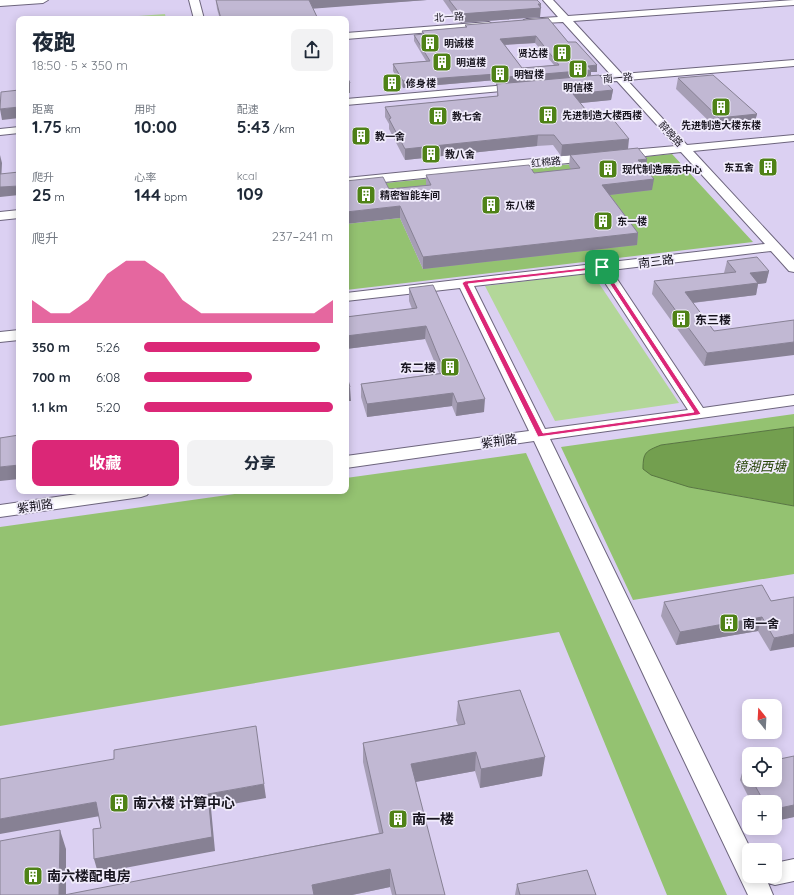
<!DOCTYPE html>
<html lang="zh">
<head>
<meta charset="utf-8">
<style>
  :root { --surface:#fff; --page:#f2f2f3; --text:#1f2937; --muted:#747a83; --accent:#db2777 }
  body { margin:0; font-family:Quicksand,"Noto Sans SC",sans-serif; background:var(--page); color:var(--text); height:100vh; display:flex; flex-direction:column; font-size:15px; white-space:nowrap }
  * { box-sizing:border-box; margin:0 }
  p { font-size:13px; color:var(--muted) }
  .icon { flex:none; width:22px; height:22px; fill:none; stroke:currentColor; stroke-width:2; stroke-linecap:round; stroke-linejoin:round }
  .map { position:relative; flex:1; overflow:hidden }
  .sheet { position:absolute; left:16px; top:16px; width:333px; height:478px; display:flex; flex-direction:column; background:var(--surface); border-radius:8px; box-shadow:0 2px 10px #0003 }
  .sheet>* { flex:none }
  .needle { width:26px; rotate:342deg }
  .fabs { position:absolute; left:742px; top:699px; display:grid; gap:8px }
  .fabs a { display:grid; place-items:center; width:40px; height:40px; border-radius:8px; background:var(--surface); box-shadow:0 2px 10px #0003; font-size:20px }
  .pin { position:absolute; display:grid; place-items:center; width:34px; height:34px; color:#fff; margin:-17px; border-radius:8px; box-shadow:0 2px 6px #0006 }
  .round { display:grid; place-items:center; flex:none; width:42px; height:42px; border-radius:8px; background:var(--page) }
  .head { display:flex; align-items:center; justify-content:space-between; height:68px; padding:0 16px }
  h1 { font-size:22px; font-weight:800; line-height:30px }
  .metrics { display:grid; grid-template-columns:repeat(3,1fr); gap:6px; height:68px; padding:4px 16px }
  .metrics div { display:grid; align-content:center }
  .metrics b { font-size:17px; font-weight:800 }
  .metrics small { font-size:11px; font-weight:400 }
  .metrics p { font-size:11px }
  .chart { height:112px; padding:8px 16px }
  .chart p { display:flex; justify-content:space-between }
  .chart svg { width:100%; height:72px; margin-top:4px; fill:var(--accent); opacity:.7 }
  .primary-button { display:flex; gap:8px; margin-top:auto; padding:8px 16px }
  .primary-button a { flex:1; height:46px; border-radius:8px; background:var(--accent); color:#fff; font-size:16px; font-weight:800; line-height:46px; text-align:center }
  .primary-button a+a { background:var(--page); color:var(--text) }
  ul { padding:0 16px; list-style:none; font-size:13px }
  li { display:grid; grid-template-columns:64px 48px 1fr; align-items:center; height:30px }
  li i { height:10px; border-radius:5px; background:var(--accent) }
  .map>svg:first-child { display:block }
  .built { fill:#dbd0f2; fill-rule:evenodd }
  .green { fill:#b3d799 }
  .forest { fill:#94c271 }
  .water { fill:#739f4f; stroke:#587641 }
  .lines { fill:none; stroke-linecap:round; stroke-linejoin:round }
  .minor-casing { stroke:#6d657d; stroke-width:2 }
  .minor { fill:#fff; fill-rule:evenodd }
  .wall { fill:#a69eb5; fill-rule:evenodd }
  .shaded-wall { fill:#878194 }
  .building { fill:#c1b8d3; stroke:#878194; fill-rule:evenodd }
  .route { fill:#db2777; stroke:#fff; fill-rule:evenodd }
  .labels { text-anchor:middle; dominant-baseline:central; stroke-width:3.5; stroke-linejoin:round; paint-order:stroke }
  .far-street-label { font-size:10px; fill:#18151f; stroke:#f1ecfc }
  .far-poi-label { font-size:10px; font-weight:bold; fill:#18151f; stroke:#f1ecfc; text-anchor:start }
  .street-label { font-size:12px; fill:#18151f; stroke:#f1ecfc }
  .poi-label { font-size:12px; font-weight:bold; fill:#18151f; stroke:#f1ecfc; text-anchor:start }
  .water-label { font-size:13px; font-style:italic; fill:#274409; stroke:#f1ecfc }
  .near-poi-label { font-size:14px; font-weight:bold; fill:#18151f; stroke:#f1ecfc; text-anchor:start }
</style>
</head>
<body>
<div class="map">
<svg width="794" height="895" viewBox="0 0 794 895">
  <rect width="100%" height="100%" fill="#e5dcf8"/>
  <!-- built -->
  <path class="built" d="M0 0H794V895H0ZM19 19H346V491H19ZM749 706H775V732H749ZM749 754H775V780H749ZM749 802H775V828H749ZM749 850H775V876H749Z"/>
  <!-- green -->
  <path class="green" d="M165 14 166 19H125V17Z
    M592 273 679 403 555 421 485 286Z"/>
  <!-- forest -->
  <path class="forest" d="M672 154 753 242 346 290V224L400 218 423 269 419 197 346 187Z
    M794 414V427L661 445 689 487 794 506V574L633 600 561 447Z
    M526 453 727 895H667L559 632 0 726V527L256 491H346V478Z"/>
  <!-- water -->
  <path class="water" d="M794 427V506L689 487 651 475 643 469C643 452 646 451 661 445Z"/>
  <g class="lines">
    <!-- minor casing -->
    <g class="minor-casing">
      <path id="minor" d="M0 0H48L43 3 0 6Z
        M189 0H199L204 19H194Z
        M543 0H553L568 16 794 0V5L573 21 622 74 794 60V66L627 80 687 145 794 135V141L693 151 794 260V272L789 271 771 251 611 270 703 408 794 395V405L550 439 751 850H749V876H775V863L794 859V881L775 885 768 883 773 895H748L667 725 534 441 346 468V456L529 431 460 288 346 301V293L765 244 681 152 619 159 615 158 613 155 615 152 619 151 676 146 617 81 575 83 574 81 575 79 579 78 611 75 563 22 524 24 522 22 524 20 527 19 558 17ZM598 272 688 410 545 429 474 286Z
        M489 22 494 25 492 27 346 39V33Z
        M519 84 523 85 524 87 523 89 346 105V99Z
        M19 127V133L0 135V129Z
        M593 153 597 154 599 157 597 160 346 186V178Z
        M19 210V218L0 220V212Z
        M19 330V340L0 342V332Z
        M98 491H150L147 495 141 497 0 517V505Z"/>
    </g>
    <!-- minor -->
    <use href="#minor" class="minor"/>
  </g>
  <!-- wall -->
  <path class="wall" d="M216 0H427L313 8 318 19H220L217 9Z
    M443 0H537L541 4 540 17 459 23Z
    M548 18 568 42 597 65V72H591V76L613 90 611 100 580 103 594 120 628 149 646 169 652 190 610 195 638 233 637 245 423 269 400 218 389 189 426 185V175L534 173 571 169 569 166 570 155 561 156 553 145 537 146 405 160 389 129V124L385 117V107L497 96V84L496 85V80L403 88 393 71V64L426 61 414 41V35L422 34V31L465 27V25ZM535 43 554 65 522 68 505 45Z
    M678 78 757 114 754 125 717 129 676 89Z
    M727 261 769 271 766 283 758 284 756 295 693 303 714 331 704 366 652 294 654 281 724 273Z
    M409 288 484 412 456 416 452 406 367 417 361 397V384L439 373 425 339 346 349V317L412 309 409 301Z
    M794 597 770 651 758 631 676 645 661 616 664 602 771 601Z
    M458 701 542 776 480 788 475 771 415 782 445 895H392L390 887 352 895H0L66 849V895L379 833 363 762V743L458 725 456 720Z
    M794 756V817L775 821V802H751L740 780 744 766 749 765V780H775Z
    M517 884 596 895H515Z"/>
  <!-- shaded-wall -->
  <path class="shaded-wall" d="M309 0H427L309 9Z
    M541 4 540 17 459 23 460 14Z
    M536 36 535 43 500 45V39Z
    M597 65V72H591V76L496 85V78Z
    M496 74V80L403 88V81Z
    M346 83H350V93H346Z
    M613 90 611 100 572 104 573 94Z
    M19 107V118L2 120 0 109Z
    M757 114 754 125 717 129 719 118Z
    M538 135 537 146 405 160V149Z
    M629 139 628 149 561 156 562 145Z
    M0 155 2 163 1 183 0 180Z
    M647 159 646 170 638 160Z
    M654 179 652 190 601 196 602 185Z
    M19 186V195L0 197V187Z
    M400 206V218L346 224V212Z
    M638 233 637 245 423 269V257Z
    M769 271 766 283 758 284 756 295 682 304 685 292 750 273Z
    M426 326 425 339 346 349V336Z
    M794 342V355L704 366 707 353Z
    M350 387 351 401H346V388Z
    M453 393 452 406 367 417V404Z
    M485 399 484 412 456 416 457 403Z
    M19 465V479L0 481V467Z
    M762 617 758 631 676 645 680 632Z
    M794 634V647L770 651 774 638Z
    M476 752 475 771 410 783 411 764Z
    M545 757 542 776 480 788 481 769Z
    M264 784 266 798 211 808 215 851 98 873 94 859 208 794Z
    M96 802 100 816 0 834V819Z
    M794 805V817L775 821V809Z
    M60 830 66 849V895H59Z
    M390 869V887L352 895H313L312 885Z"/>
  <!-- building -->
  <path class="building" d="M216 0H309L318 19H221Z
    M449 0H537L541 4H538L541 8 460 14Z
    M548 18 568 42H576L597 65 588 66 591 70 496 78V74L403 81 393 64 430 61 414 35 424 34 422 31 467 27 465 25ZM536 36 559 65 522 68 500 39Z
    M346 74 350 83H346Z
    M599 75 613 90 573 94 594 120 612 118 629 139 562 145 554 135H538L405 149 389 119 391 118 385 107 498 96 497 84Z
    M713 75 757 114 719 118 678 78Z
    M19 90V107L0 109 1 92Z
    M638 148 647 159 638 160 654 179 602 185 638 233 423 257 400 206 346 212V181L383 177 389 189 431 185 426 175 529 165 534 173 580 168 570 155Z
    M19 172V186L0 187V174Z
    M757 257 769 271 750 273 758 283 685 292 714 331 794 320V342L707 353 654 281 736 272 727 261Z
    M433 285 485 399 457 403 453 393 367 404 361 384 445 373 426 326 346 336V317L417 308 409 288Z
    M346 373 350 387 346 388Z
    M19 435V465L0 467V438Z
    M762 585 771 601 794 597V634L774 638 762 617 680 632 664 602Z
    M520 690 545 757 481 769 476 752 411 764 445 895H396L390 869 312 885 314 895H64L383 833 363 743 465 724 458 701Z
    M256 726 264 784 208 794 212 837 94 859 93 829 101 828 96 802 0 819V779L114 759V750Z
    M794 756V805L775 809V802H764L752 780H775V760Z
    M749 765V775L744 766Z
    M60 830 59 895H0V841Z
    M587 870 596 895H520L517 884Z"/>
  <!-- route -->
  <path class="route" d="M602 266 604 267 701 414 698 415 538 437 462 283 465 281ZM600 269 694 412 543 433 468 284Z"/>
  <!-- icons -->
  <defs>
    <g id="building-square" transform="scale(1)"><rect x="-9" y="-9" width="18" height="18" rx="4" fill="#4f8217" stroke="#f1ecfc"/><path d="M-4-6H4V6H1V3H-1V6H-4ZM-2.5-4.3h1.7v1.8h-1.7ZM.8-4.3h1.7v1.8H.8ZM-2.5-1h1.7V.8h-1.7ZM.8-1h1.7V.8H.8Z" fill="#fff"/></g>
  </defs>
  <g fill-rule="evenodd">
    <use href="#building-square" x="430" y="43"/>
    <use href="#building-square" x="562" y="53"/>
    <use href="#building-square" x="442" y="62"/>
    <use href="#building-square" x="578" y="69"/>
    <use href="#building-square" x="500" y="74"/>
    <use href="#building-square" x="392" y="83"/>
    <use href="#building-square" x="721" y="107"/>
    <use href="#building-square" x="548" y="115"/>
    <use href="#building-square" x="438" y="116"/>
    <use href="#building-square" x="361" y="136"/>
    <use href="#building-square" x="431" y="154"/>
    <use href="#building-square" x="768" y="167"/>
    <use href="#building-square" x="608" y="169"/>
    <use href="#building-square" x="366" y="195"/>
    <use href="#building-square" x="491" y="205"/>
    <use href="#building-square" x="603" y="221"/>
    <use href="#building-square" x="681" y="319"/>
    <use href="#building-square" x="450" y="367"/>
    <use href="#building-square" x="729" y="623"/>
    <use href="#building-square" x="119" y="803"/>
    <use href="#building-square" x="398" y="819"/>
    <use href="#building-square" x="33" y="876"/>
  </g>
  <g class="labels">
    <!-- far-street labels -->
    <g class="far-street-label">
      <text transform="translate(449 17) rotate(-4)">北一路</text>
      <text transform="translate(618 78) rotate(-5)">南一路</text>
      <text transform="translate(671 134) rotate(48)">醉晚路</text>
      <text transform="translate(546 162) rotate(-6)">红棉路</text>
    </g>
    <!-- far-poi labels -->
    <g class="far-poi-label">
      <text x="444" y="43">明诚楼</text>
      <text x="548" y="53" text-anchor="end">贤达楼</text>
      <text x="456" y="62">明道楼</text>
      <text x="514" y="74">明智楼</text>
      <text x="406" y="83">修身楼</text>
      <text x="578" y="87" text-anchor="middle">明信楼</text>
      <text x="562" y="115">先进制造大楼西楼</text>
      <text x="452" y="116">教七舍</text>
      <text x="721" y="125" text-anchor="middle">先进制造大楼东楼</text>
      <text x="375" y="136">教一舍</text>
      <text x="445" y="154">教八舍</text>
      <text x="754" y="167" text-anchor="end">东五舍</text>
      <text x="622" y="169">现代制造展示中心</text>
      <text x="380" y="195">精密智能车间</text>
      <text x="505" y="205">东八楼</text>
      <text x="617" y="221">东一楼</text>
    </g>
    <!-- street labels -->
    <g class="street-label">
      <text transform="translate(656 261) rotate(-7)">南三路</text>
      <text transform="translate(499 441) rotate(-8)">紫荆路</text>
      <text transform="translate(35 506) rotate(-8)">紫荆路</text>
    </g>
    <!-- poi labels -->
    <g class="poi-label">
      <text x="695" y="319">东三楼</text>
      <text x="436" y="367" text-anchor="end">东二楼</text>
      <text x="743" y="623">南一舍</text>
    </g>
    <!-- water labels -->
    <g class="water-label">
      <text x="760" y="466">镜湖西塘</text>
    </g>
    <!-- near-poi labels -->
    <g class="near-poi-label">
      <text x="133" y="803">南六楼 计算中心</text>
      <text x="412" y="819">南一楼</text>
      <text x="47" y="876">南六楼配电房</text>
    </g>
  </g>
</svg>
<div class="fabs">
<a><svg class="needle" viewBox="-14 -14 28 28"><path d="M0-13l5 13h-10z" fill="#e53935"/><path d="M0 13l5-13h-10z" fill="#747a83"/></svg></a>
<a><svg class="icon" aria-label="locate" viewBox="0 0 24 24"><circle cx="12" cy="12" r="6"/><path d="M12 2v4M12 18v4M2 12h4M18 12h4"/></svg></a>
<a>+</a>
<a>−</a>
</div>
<div class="pin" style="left:602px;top:267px;background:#1e9e55"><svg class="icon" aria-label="arrive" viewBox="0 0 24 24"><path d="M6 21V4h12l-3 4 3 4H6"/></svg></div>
<section class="sheet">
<div class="head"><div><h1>夜跑</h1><p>18:50 · 5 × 350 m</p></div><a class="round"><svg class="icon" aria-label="share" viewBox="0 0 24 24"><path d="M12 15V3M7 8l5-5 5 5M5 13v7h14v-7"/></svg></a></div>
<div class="metrics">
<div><p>距离</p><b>1.75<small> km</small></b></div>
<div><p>用时</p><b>10:00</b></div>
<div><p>配速</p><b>5:43<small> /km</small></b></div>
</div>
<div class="metrics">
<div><p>爬升</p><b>25<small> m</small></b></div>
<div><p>心率</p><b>144<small> bpm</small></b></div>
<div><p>kcal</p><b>109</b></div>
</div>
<div class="chart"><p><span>爬升</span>237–241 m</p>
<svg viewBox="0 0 160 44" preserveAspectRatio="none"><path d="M0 44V30L10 38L20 38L30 30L40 14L50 6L60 6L70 14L80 30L90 38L100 38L110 38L120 38L130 38L140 38L150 38L160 30V44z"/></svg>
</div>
<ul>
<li><b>350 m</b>5:26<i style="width:93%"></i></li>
<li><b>700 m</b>6:08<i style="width:57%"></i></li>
<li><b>1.1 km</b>5:20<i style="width:100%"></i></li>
</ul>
<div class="primary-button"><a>收藏</a><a>分享</a></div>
</section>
</div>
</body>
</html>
